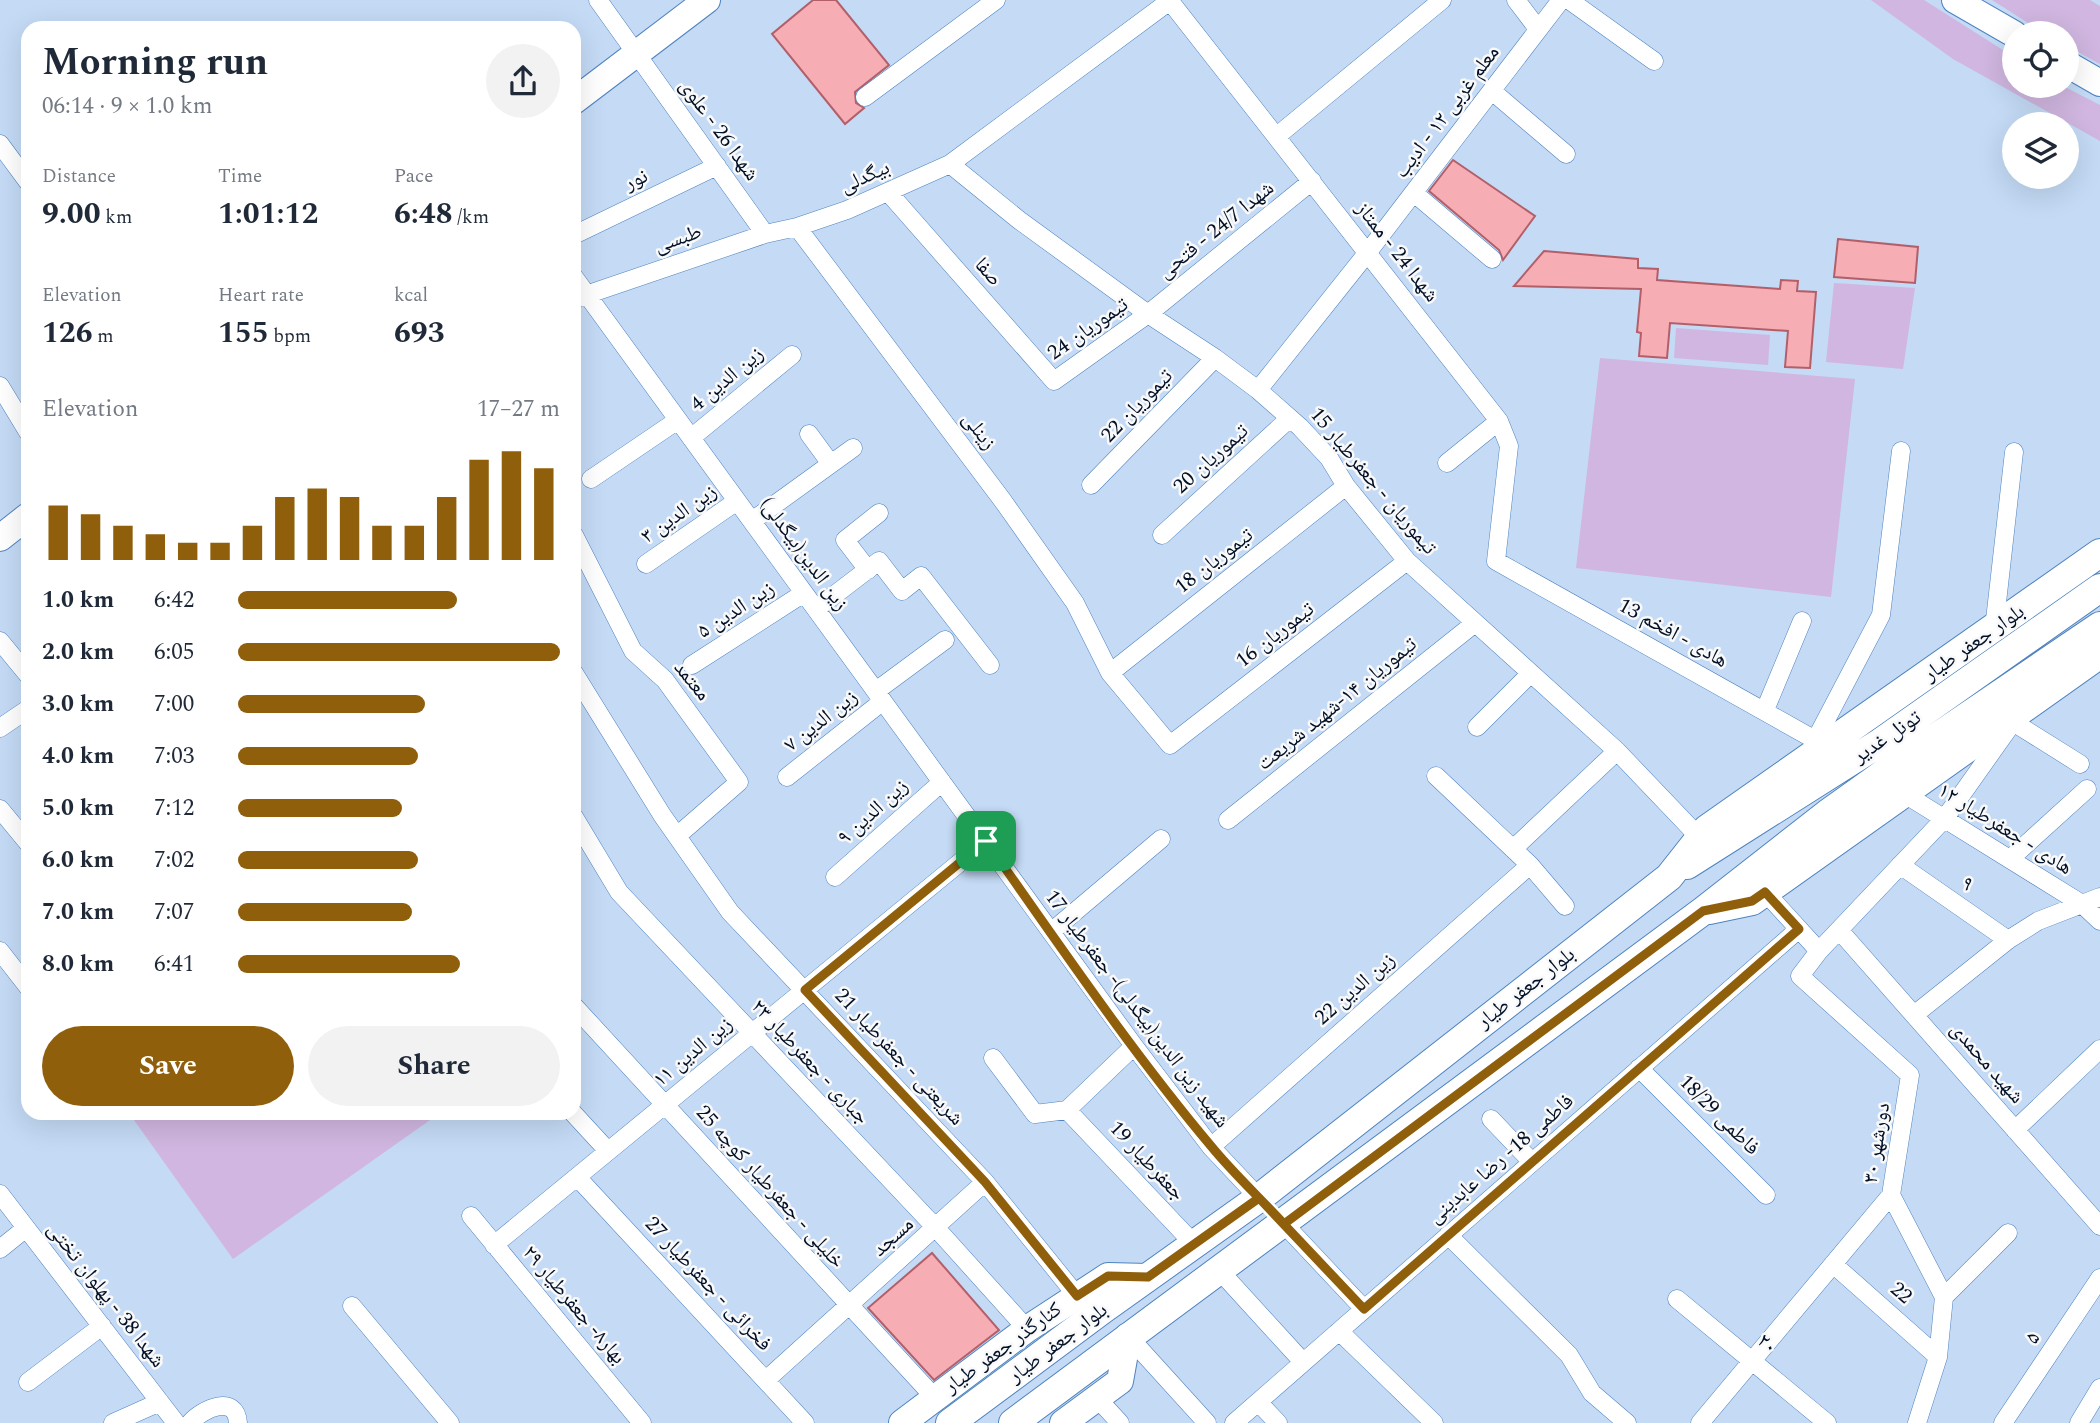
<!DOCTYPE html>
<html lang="en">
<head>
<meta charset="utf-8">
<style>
  :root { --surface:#fff; --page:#f2f2f3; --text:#1f2937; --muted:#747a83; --accent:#905f0c }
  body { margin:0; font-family:Spectral,"Noto Naskh Arabic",serif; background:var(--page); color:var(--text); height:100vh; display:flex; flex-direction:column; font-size:26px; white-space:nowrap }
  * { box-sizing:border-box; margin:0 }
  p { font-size:23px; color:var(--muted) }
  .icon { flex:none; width:38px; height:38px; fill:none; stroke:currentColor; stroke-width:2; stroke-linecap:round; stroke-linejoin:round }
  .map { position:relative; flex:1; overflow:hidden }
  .details { position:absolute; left:21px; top:21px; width:560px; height:1099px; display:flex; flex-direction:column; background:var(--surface); border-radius:21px; box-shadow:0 7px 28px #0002 }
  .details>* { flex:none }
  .controls { position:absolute; left:2002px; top:21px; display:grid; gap:14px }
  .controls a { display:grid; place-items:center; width:77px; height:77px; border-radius:50%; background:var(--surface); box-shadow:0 7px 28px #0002; font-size:35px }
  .pin { position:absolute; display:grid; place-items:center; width:60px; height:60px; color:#fff; margin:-30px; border-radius:14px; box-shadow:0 4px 10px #0006 }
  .round { display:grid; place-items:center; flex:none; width:74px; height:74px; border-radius:37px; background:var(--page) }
  .overview { display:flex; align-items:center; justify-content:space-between; height:119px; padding:0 21px }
  h1 { font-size:38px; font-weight:700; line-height:52px }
  .stats { display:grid; grid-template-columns:repeat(3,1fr); gap:10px; height:119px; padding:7px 21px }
  .stats div { display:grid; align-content:center }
  .stats b { font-size:30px; font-weight:700 }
  .stats small { font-size:19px; font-weight:400 }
  .stats p { font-size:19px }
  .chart { height:196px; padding:14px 21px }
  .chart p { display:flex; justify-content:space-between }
  .chart svg { width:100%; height:126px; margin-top:7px; stroke:var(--accent); stroke-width:6 }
  .button { display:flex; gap:14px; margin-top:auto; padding:14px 21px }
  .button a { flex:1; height:80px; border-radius:42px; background:var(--accent); color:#fff; font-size:28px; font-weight:700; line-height:80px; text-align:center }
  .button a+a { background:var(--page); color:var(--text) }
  ul { padding:0 21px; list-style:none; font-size:23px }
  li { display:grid; grid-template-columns:112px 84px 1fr; align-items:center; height:52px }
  li i { height:18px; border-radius:9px; background:var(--accent) }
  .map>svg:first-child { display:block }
  .green { fill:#d0b6e0 }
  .building { fill:#f6adb4; stroke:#b35f6a; stroke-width:2 }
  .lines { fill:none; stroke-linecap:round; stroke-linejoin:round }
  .street-casing { stroke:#4f84c0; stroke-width:19 }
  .secondary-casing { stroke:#4f84c0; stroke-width:28 }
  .primary-casing { stroke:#4f84c0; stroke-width:30 }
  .street { stroke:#fff; stroke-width:18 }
  .secondary { stroke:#fff; stroke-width:26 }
  .primary { stroke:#fff; stroke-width:28 }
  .route-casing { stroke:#fff; stroke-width:14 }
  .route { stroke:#905f0c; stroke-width:9 }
  .labels { text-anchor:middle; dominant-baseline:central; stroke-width:5; stroke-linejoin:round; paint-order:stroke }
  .street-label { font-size:21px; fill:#001027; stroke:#f9f9f9 }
</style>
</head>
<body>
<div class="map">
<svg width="2100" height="1423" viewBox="0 0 2100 1423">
  <rect width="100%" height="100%" fill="#c4daf5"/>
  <!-- green -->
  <path class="green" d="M1871 0H1924L2014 57V86H2063L2100 105V141L1953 59Z
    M1992 0H2090L2100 6V64L2067 46V33H2044Z
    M1834 283 1915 288 1903 369 1826 362Z
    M1676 328 1770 335 1768 365 1674 358Z
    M1600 358 1855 379 1831 597 1576 568Z
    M129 1113H440L233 1259Z"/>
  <!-- building -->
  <path class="building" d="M813 0H836L889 65 855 92 856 103 864 108 845 124 772 34Z
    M1453 160 1535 216 1503 260 1499 250 1429 191Z
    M1838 239 1918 247 1915 283 1834 277Z
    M1544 251 1638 259V268L1658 269 1657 280 1780 289 1781 280 1798 281 1797 291 1816 292 1810 368 1785 367 1788 331 1670 323 1667 358 1639 356 1641 333 1637 332 1641 289 1514 286Z
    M932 1253 999 1330 934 1380 868 1308Z"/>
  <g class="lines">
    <!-- street casing -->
    <g class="street-casing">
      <path id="street" d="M598 0 765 234
        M1169 0 1499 421 1509 446 1496 561 1826 746
        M1516 0 1538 29
        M1569 0 1654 61
        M1492 91 1566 154
        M865 97 996 0
        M1277 136 1442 0
        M0 144 28 182
        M950 164 1019 220 1148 314 1215 358 1258 390 1300 427 1329 458 1346 486 1407 561 1617 751 1700 838
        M888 192 1054 381 1148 314 1312 181
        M1414 193 1492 259
        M797 227 1003 501 1075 603 1110 673 1170 745 1407 561
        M574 235 717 166
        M574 277 1134 1046 1211 1147 1259 1198
        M574 299 765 234 797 227 847 210 950 164 1171 0
        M0 386 28 432
        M1258 390 1368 252 1561 0
        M809 434 831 464
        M691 438 792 355
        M1447 463 1499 421
        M591 479 678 420
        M1091 485 1215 358
        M752 521 853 448
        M574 535 633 651 665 680 739 782 677 836
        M1162 535 1290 418
        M646 564 737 501
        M868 570 845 540 879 513
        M816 609 879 561 902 591 921 576 990 665
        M1994 629 2014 452
        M0 641 28 675
        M692 665 804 593
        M574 673 662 815 730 912 985 1182 1077 1296
        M1110 673 1346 486
        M876 691 945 640
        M1765 710 1802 621
        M1477 727 1531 673
        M0 728 28 709
        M1816 739 1881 615 1901 451
        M1436 776 1530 865 1565 906
        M787 777 883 701
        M1903 793 2082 904 2100 921
        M0 809 28 843
        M574 817 619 892 936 1228 1027 1329
        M1228 820 1475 623
        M1513 849 1617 751
        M2011 858 2087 789
        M1900 865 2008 940
        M835 877 942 782
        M1765 892 1819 951
        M1839 930 2100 1226
        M1051 932 1161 839
        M0 951 28 987
        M574 1006 935 1398
        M1914 1015 2008 940 2038 921 2100 897
        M993 1058 1035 1114 1067 1110 1134 1046
        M1639 1068 1766 1195
        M1067 1110 1194 1244
        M573 1113 608 1151
        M1491 1119 1532 1162
        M2015 1130 2100 1049
        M1211 1147 1530 865
        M577 1177 805 1423
        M0 1194 176 1423
        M471 1216 642 1423
        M1284 1224 1364 1309
        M1448 1235 1569 1355 1592 1393 1627 1423
        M494 1245 986 841
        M0 1249 26 1228
        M1833 1264 1938 1357
        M1219 1270 1303 1362
        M1944 1297 2008 1233
        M1677 1299 1827 1423
        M352 1306 450 1423
        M1339 1331 1434 1423
        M1128 1336 1207 1423
        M766 1380 985 1182
        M28 1382 102 1326
        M1097 1398 1120 1423
        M1258 1402 1278 1423
        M113 1423 160 1402
        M190 1423C202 1409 236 1393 238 1423
        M1234 1423 1799 929
        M1700 1423 1891 1195
        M1917 1423 1938 1357 1944 1297 1891 1195 1910 1075 1800 976 1819 951 1945 818 2013 722 2080 764
        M2003 1423 2100 1278
        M2079 1423 2100 1388"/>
    </g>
    <!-- secondary casing -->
    <g class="secondary-casing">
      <path id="secondary" d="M1955 0 2014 34
        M2067 64 2100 83
        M574 101 707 0
        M0 538 28 516
        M902 1423 1027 1329 1108 1276 1148 1277
        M1063 1423 1120 1381 1128 1336"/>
    </g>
    <!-- primary casing -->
    <g class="primary-casing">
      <path id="primary" d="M1687 865 1881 742 2100 588
        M1709 910 1752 901 2100 654
        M950 1423 1102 1310 1259 1198 1669 877 1707 829 2100 553
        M1013 1423 1703 911 1827 814 1897 764 2100 626"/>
    </g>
    <!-- street -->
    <use href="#street" class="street"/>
    <!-- secondary -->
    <use href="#secondary" class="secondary"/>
    <!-- primary -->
    <use href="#primary" class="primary"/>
  </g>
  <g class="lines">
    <!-- route casing -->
    <g class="route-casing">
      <path id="route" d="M986 841C1058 943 1131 1051 1211 1146 1233 1173 1260 1198 1284 1224L1703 911 1752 901 1765 892 1799 929 1364 1309 1259 1198 1148 1277 1108 1276 1077 1296 985 1182 805 990 986 841"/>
    </g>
    <!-- route -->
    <use href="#route" class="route"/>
  </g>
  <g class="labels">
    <!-- street labels -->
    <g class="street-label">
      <text transform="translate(1447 112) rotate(-53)">معلم غربی ۱۲ - ادیب</text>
      <text transform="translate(719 130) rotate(54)">شهدا 26 - علوی</text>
      <text transform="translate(865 177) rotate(-24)">بیگدلی</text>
      <text transform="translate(636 180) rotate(-26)">نور</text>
      <text transform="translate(1216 230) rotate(-39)">شهدا 24/7 - فتحی</text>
      <text transform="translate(678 239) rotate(-19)">طبسی</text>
      <text transform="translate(1397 252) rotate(52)">شهدا 24 - ممتاز</text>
      <text transform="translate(988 272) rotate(49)">صفا</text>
      <text transform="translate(1088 329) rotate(-35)">تیموریان 24</text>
      <text transform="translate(727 379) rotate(-40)">زین الدین 4</text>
      <text transform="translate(1137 406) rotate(-46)">تیموریان 22</text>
      <text transform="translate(979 431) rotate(53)">زینلی</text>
      <text transform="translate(1211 459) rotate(-42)">تیموریان 20</text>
      <text transform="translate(1373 481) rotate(50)">تیموریان - جعفرطیار 15</text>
      <text transform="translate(679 514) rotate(-35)">زین الدین ۳</text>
      <text transform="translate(804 554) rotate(54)">زین الدین(بیگدلی)</text>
      <text transform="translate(1214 561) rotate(-38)">تیموریان 18</text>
      <text transform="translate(736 610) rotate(-33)">زین الدین ۵</text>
      <text transform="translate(1673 633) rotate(29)">هادی - افخم 13</text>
      <text transform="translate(1275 635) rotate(-38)">تیموریان 16</text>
      <text transform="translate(1974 643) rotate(-35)">بلوار جعفر طیار</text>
      <text transform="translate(692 681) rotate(51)">معتمد</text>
      <text transform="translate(1337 704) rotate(-39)">تیموریان ۱۴-شهید شریعت</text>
      <text transform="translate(821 721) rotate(-38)">زین الدین ۷</text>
      <text transform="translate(1887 737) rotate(-34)">تونل غدیر</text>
      <text transform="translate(873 812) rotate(-42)">زین الدین ۹</text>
      <text transform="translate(2005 829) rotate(32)">هادی - جعفرطیار ۱۲</text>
      <text transform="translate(1967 884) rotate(35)">۹</text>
      <text transform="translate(1526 988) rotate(-38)">بلوار جعفر طیار</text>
      <text transform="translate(1355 989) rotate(-41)">زین الدین 22</text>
      <text transform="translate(1137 1009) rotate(53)">شهید زین الدین(بیگدلی)- جعفرطیار 17</text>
      <text transform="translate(693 1052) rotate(-40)">زین الدین ۱۱</text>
      <text transform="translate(899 1057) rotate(47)">شریعتی - جعفرطیار 21</text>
      <text transform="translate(810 1062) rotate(47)">جباری - جعفرطیار ۲۳</text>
      <text transform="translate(1987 1063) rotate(49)">شهید محمدی</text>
      <text transform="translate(1719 1115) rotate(45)">فاطمی 18/29</text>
      <text transform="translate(1877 1143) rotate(-81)">دورشهر ۳۰</text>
      <text transform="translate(1501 1159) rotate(-41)">فاطمی 18- رضا عابدینی</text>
      <text transform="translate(1147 1161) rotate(47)">جعفرطیار 19</text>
      <text transform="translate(770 1187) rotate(48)">خلیلی - جعفرطیار کوچه 25</text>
      <text transform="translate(893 1237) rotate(-42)">مسجد</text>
      <text transform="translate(708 1284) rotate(47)">فخرائی - جعفرطیار 27</text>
      <text transform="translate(1901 1293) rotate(41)">22</text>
      <text transform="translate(106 1295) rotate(52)">شهدا 38 - پهلوان تختی</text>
      <text transform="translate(574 1305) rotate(50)">بهار۸- جعفرطیار ۲۹</text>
      <text transform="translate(2033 1338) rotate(-56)">۵</text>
      <text transform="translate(1058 1343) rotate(-37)">بلوار جعفر طیار</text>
      <text transform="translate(1767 1344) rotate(40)">۲۰</text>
      <text transform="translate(1003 1348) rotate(-36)">کنارگذر جعفر طیار</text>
    </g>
  </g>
</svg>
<div class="controls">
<a><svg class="icon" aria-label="locate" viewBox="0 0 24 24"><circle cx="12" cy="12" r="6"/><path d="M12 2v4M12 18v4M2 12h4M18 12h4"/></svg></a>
<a><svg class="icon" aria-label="layers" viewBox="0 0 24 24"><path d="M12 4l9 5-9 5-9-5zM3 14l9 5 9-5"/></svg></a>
</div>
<div class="pin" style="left:986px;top:841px;background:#1e9e55"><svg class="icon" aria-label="arrive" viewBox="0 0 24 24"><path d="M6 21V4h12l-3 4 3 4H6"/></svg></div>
<section class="details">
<div class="overview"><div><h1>Morning run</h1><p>06:14 · 9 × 1.0 km</p></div><a class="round"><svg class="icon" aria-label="share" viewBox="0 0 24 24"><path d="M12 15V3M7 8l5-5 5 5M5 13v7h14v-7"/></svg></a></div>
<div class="stats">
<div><p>Distance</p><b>9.00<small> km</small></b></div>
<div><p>Time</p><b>1:01:12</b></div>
<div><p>Pace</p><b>6:48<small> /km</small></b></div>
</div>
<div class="stats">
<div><p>Elevation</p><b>126<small> m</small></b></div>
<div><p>Heart rate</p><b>155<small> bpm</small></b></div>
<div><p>kcal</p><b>693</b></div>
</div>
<div class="chart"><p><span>Elevation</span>17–27 m</p>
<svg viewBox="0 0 160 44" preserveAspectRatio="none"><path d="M5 44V25M15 44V28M25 44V32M35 44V35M45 44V38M55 44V38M65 44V32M75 44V22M85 44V19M95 44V22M105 44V32M115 44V32M125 44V22M135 44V9M145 44V6M155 44V12"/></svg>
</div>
<ul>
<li><b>1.0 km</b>6:42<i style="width:68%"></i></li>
<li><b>2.0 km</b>6:05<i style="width:100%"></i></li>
<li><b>3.0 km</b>7:00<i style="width:58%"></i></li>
<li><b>4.0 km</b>7:03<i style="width:56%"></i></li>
<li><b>5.0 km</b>7:12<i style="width:51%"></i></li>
<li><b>6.0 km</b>7:02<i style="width:56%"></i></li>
<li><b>7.0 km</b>7:07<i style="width:54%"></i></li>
<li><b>8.0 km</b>6:41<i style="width:69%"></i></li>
</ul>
<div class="button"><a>Save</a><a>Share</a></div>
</section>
</div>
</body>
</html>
